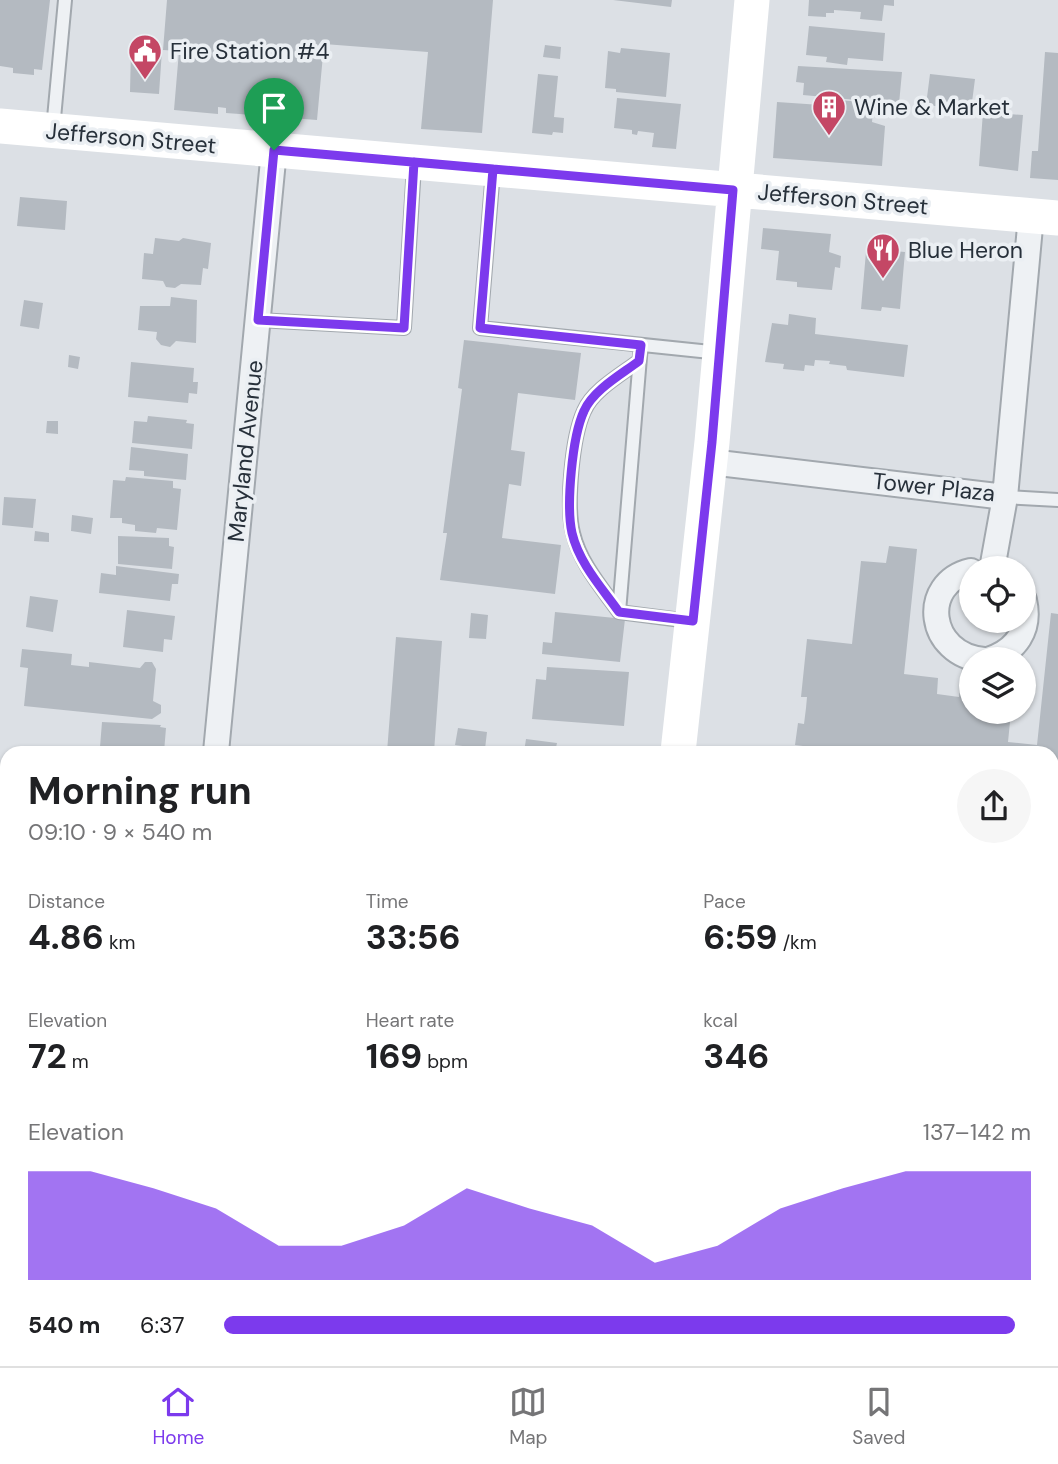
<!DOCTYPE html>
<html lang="en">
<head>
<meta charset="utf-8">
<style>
  :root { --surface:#fff; --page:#f6f6f6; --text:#202124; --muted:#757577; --line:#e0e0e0; --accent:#7c3aed }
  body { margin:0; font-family:"DM Sans",sans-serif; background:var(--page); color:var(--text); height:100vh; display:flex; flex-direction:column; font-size:26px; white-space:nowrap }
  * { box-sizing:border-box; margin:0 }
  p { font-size:23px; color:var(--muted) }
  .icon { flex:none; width:38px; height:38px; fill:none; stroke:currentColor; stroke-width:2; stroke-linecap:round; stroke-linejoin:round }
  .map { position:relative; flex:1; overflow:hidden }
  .drawer { position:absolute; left:0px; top:746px; width:1059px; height:621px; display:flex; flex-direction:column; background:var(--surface); border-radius:21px 21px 0 0; box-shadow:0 2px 5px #0004 }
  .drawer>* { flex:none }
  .tools { position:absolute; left:959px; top:556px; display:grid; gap:14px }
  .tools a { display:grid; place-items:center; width:77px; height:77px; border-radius:50%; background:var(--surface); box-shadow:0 2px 5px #0004; font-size:35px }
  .pin { position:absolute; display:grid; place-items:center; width:60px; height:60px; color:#fff; margin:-72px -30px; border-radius:50% 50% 50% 0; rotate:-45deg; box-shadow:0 0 7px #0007 }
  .pin .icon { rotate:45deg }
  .round { display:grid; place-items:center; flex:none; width:74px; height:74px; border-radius:37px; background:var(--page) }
  .headline { display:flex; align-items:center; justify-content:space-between; height:119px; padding:0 28px }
  h1 { font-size:38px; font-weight:700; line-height:52px }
  .metrics { display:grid; grid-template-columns:repeat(3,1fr); gap:10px; height:119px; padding:7px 28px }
  .metrics div { display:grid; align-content:center }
  .metrics b { font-size:35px; font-weight:700 }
  .metrics small { font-size:19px; font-weight:400 }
  .metrics p { font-size:19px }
  .chart { height:196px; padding:14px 28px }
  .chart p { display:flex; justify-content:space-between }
  .chart svg { width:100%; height:126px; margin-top:7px; fill:var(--accent); opacity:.7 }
  ul { padding:0 28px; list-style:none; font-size:23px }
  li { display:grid; grid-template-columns:112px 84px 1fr; align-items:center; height:52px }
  li i { height:18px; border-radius:9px; background:var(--accent) }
  .tabs { display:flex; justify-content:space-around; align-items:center; height:98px; border-top:2px solid var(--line); background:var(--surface); font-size:19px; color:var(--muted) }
  .tabs a { display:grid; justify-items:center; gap:4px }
  .tabs .selected { color:var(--accent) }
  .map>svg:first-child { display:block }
  .building { fill:#b4bac1 }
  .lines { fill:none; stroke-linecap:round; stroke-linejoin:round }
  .lane-casing { stroke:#a2a8ae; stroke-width:16 }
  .street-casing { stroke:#a2a8ae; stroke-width:28 }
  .lane { stroke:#eef1f4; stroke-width:12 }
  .street { stroke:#eef1f4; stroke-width:24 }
  .secondary { stroke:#fff; stroke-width:35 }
  .route-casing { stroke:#fff; stroke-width:14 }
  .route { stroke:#7c3aed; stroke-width:9 }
  .labels { text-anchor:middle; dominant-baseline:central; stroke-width:7; stroke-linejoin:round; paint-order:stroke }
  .poi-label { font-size:23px; fill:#27303a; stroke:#ebeff3; text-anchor:start }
  .street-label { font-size:23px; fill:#27303a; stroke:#ebeff3 }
</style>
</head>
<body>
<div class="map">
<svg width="1058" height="1366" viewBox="0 0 1058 1366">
  <rect width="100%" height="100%" fill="#dce0e5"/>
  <!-- building -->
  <path class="building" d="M0 0H50L42 70 34 69V75L13 73V68L0 66Z
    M167 0H493L482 133 421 129 428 52 324 44 317 120 226 113V108L218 107V114L174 110 179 51 163 50Z
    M613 0H672L671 7Z
    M809 0H894V6L884 5 882 21 860 19 861 12 834 10V13H826V17L808 16Z
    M809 26 885 33 883 61 848 58 847 65 826 62 827 57 806 55Z
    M545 45 561 47 560 59 543 57Z
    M131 48 162 50 159 94 130 92Z
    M621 48 670 53 666 97 616 92V89L605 88 608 51 620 53Z
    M1045 52 1058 53V180L1030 178 1032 151H1038Z
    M798 66 902 72 899 104 803 95 804 83 796 82Z
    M538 74 558 76 554 117 564 118 563 133 553 132 552 135 532 133Z
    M930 74 975 79 971 110 926 105Z
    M617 98 681 104 676 149 652 147 654 133 638 131 637 135 632 134V130L614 128Z
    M821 99 866 102 865 111H873L872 122 885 126 882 166 773 158 777 102 821 105Z
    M983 112 1023 115 1018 171 979 166Z
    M20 197 67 201 65 230 17 226Z
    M763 228 831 234 829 252 841 256 840 268 835 267 832 290 797 287V282L776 280 779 251 761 249Z
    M155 238 179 241 183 238 211 243 208 269 203 268 201 285 181 284 175 288 166 287 163 281 142 279 144 253 153 254Z
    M882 250 905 252 900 309 882 307 881 311 861 309 866 252 882 253Z
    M171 297 197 300 196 343 176 341 170 347 161 345 156 339 157 332 138 330 140 306H170Z
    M24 300 43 303 39 329 20 326Z
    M789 314 816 318 815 334 908 345 904 377 847 370 846 366 829 364 830 361 815 360 814 366 805 365 804 371 783 369 784 364 765 362 772 323 788 325Z
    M464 340 581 353 575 400 518 393 511 450 525 452 521 486 509 484 502 538 561 545 555 594 440 580 447 533H443L462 389 458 388Z
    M69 355 80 357 78 369 68 367Z
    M131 362 194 368 193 382H198L197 394 189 393 188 403 128 397Z
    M148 416 187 420 186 423 194 424 192 449 132 443 134 421 147 422Z
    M47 421H58V434L46 433Z
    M131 447 188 454 186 480 144 476V471L129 470Z
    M126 477 173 481V488L181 489 177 530 157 528 156 533 135 531V525L122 523V518H110L113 480 125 481Z
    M4 497 36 499 33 528 2 525Z
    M72 515 93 518 91 534 71 531Z
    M35 531 49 533V542L34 541Z
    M118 536 169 538V546L174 547 172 569 118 564Z
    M889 546 917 549 904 674 938 678 937 694 959 697 962 667 971 669V712H1011L1008 742 1037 745 1051 613 1058 614V893L1052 892V752H803V746L795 745 798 723 804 724 806 708 807 697H801L807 639 852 644 861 561 886 563Z
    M116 566 179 574 178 584H172L170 601 99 593 101 573 116 575Z
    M30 596 58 600 53 632 26 627Z
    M127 610 175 616 172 640 164 639 163 652 123 647Z
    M555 612 625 619 620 662 542 654 543 642 552 643Z
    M471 613 488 615 486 639 469 638Z
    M396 637 442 641 434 752H387Z
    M22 649 72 654 71 665 89 667V662L140 668 145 662H152L156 669 153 701 161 705V713L152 719 24 706 28 668 20 667Z
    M547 667 629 672 624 726 532 719 536 679 546 680Z
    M102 722 161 725 160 727 166 728 164 752 100 747Z
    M458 728 487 732 485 749 455 745Z
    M526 739 557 743 555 752H524Z
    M0 975H7V1012H0Z
    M1058 1203V1253L1052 1240V1206Z
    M0 1359 48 1363V1366H0Z
    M369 1360H391V1366H368Z
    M397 1360H420L419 1366H397Z
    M428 1360H464L463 1366H427Z
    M647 1360H708V1366H643Z
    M725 1360H745V1366H725Z
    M755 1360H790L791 1366H756Z
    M799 1360H831L832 1366H800Z
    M838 1360H861V1366H839Z"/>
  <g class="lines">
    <!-- lane casing -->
    <g class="lane-casing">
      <path id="lane" d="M53 129 65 0
        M493 171 480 328 720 353
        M258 320 404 328 414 166
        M641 345 619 612 689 621
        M1005 497 1058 500
        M619 612C602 588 580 563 573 533 566 506 572 437 584 411 593 390 622 374 639 361"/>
    </g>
    <!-- street casing -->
    <g class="street-casing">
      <path id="street" d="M710 462 1005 497
        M992 569 1005 497 1031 216
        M971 571C919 583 927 655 984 660
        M988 660C1016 651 1031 630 1024 600
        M216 752 274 150
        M1052 1150 1058 1147
        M158 1366 159 1360
        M567 1366 580 1360"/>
    </g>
    <!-- lane -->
    <use href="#lane" class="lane"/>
    <!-- street -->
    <use href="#street" class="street"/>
    <!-- secondary -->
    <path class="secondary" d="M0 126 1058 218
      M678 752 712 442 752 0
      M609 1366 610 1360"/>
  </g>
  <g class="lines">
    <!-- route casing -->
    <g class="route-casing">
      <path id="route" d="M274 150C347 156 420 163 493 169L480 328 641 345 639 361C622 374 593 390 584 411 572 437 566 506 572 533 579 563 602 588 619 612L693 621 712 442 733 190 414 162 404 328 258 320 274 150"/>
    </g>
    <!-- route -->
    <use href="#route" class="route"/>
  </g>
  <!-- icons -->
  <defs>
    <g id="civic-pin" transform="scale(1.75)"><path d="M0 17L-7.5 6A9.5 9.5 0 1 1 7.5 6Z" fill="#c44765" stroke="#ebeff3"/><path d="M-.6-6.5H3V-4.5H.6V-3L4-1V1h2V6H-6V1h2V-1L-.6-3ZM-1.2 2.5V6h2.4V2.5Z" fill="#fff"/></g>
    <g id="building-pin" transform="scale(1.75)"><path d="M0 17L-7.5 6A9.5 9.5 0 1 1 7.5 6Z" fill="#c44765" stroke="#ebeff3"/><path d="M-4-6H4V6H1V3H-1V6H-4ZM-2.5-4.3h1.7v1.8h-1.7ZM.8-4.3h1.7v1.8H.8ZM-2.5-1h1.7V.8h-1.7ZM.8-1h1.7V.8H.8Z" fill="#fff"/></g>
    <g id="restaurant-pin" transform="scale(1.75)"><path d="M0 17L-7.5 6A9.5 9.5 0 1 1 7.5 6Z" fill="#c44765" stroke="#ebeff3"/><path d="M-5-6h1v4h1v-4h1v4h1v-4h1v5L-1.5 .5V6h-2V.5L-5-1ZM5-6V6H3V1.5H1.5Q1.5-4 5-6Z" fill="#fff"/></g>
  </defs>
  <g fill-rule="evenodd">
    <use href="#civic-pin" x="145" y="51"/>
    <use href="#building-pin" x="829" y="107"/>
    <use href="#restaurant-pin" x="883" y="250"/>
  </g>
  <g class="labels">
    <!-- poi labels -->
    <g class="poi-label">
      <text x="170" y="51">Fire Station #4</text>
      <text x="854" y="107">Wine &amp; Market</text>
      <text x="908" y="250">Blue Heron</text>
    </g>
    <!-- street labels -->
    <g class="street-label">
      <text transform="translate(131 138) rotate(5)">Jefferson Street</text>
      <text transform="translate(843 199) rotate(5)">Jefferson Street</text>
      <text transform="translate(245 451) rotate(-84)">Maryland Avenue</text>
      <text transform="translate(934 487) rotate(6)">Tower Plaza</text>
    </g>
  </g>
</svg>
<div class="tools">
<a><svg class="icon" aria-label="locate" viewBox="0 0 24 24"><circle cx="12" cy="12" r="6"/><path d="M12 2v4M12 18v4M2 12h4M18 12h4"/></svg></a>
<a><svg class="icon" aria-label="layers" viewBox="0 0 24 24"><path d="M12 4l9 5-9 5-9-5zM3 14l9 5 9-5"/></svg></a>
</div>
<div class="pin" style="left:274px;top:150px;background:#1e9e55"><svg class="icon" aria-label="arrive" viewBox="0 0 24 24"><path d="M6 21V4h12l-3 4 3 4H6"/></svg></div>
<section class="drawer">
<div class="headline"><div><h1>Morning run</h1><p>09:10 · 9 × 540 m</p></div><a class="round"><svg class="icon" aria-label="share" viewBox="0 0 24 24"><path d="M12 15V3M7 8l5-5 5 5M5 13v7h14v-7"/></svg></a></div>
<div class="metrics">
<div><p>Distance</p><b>4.86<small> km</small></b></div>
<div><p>Time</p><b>33:56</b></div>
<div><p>Pace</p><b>6:59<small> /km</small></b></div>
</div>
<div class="metrics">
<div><p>Elevation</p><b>72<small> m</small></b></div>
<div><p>Heart rate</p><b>169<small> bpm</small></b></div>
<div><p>kcal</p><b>346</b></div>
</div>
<div class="chart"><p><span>Elevation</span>137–142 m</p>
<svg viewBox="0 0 160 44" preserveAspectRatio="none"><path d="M0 44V6L10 6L20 12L30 19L40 32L50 32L60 25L70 12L80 19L90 25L100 38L110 32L120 19L130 12L140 6L150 6L160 6V44z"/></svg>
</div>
<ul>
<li><b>540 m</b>6:37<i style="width:98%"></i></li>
</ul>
</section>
</div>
<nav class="tabs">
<a class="selected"><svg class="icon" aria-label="home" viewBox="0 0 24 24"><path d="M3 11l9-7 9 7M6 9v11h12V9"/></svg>Home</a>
<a><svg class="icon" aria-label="map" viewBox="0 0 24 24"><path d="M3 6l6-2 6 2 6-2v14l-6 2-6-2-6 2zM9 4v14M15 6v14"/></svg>Map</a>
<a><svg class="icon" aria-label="saved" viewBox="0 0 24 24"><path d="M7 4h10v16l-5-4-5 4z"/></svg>Saved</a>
</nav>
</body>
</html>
